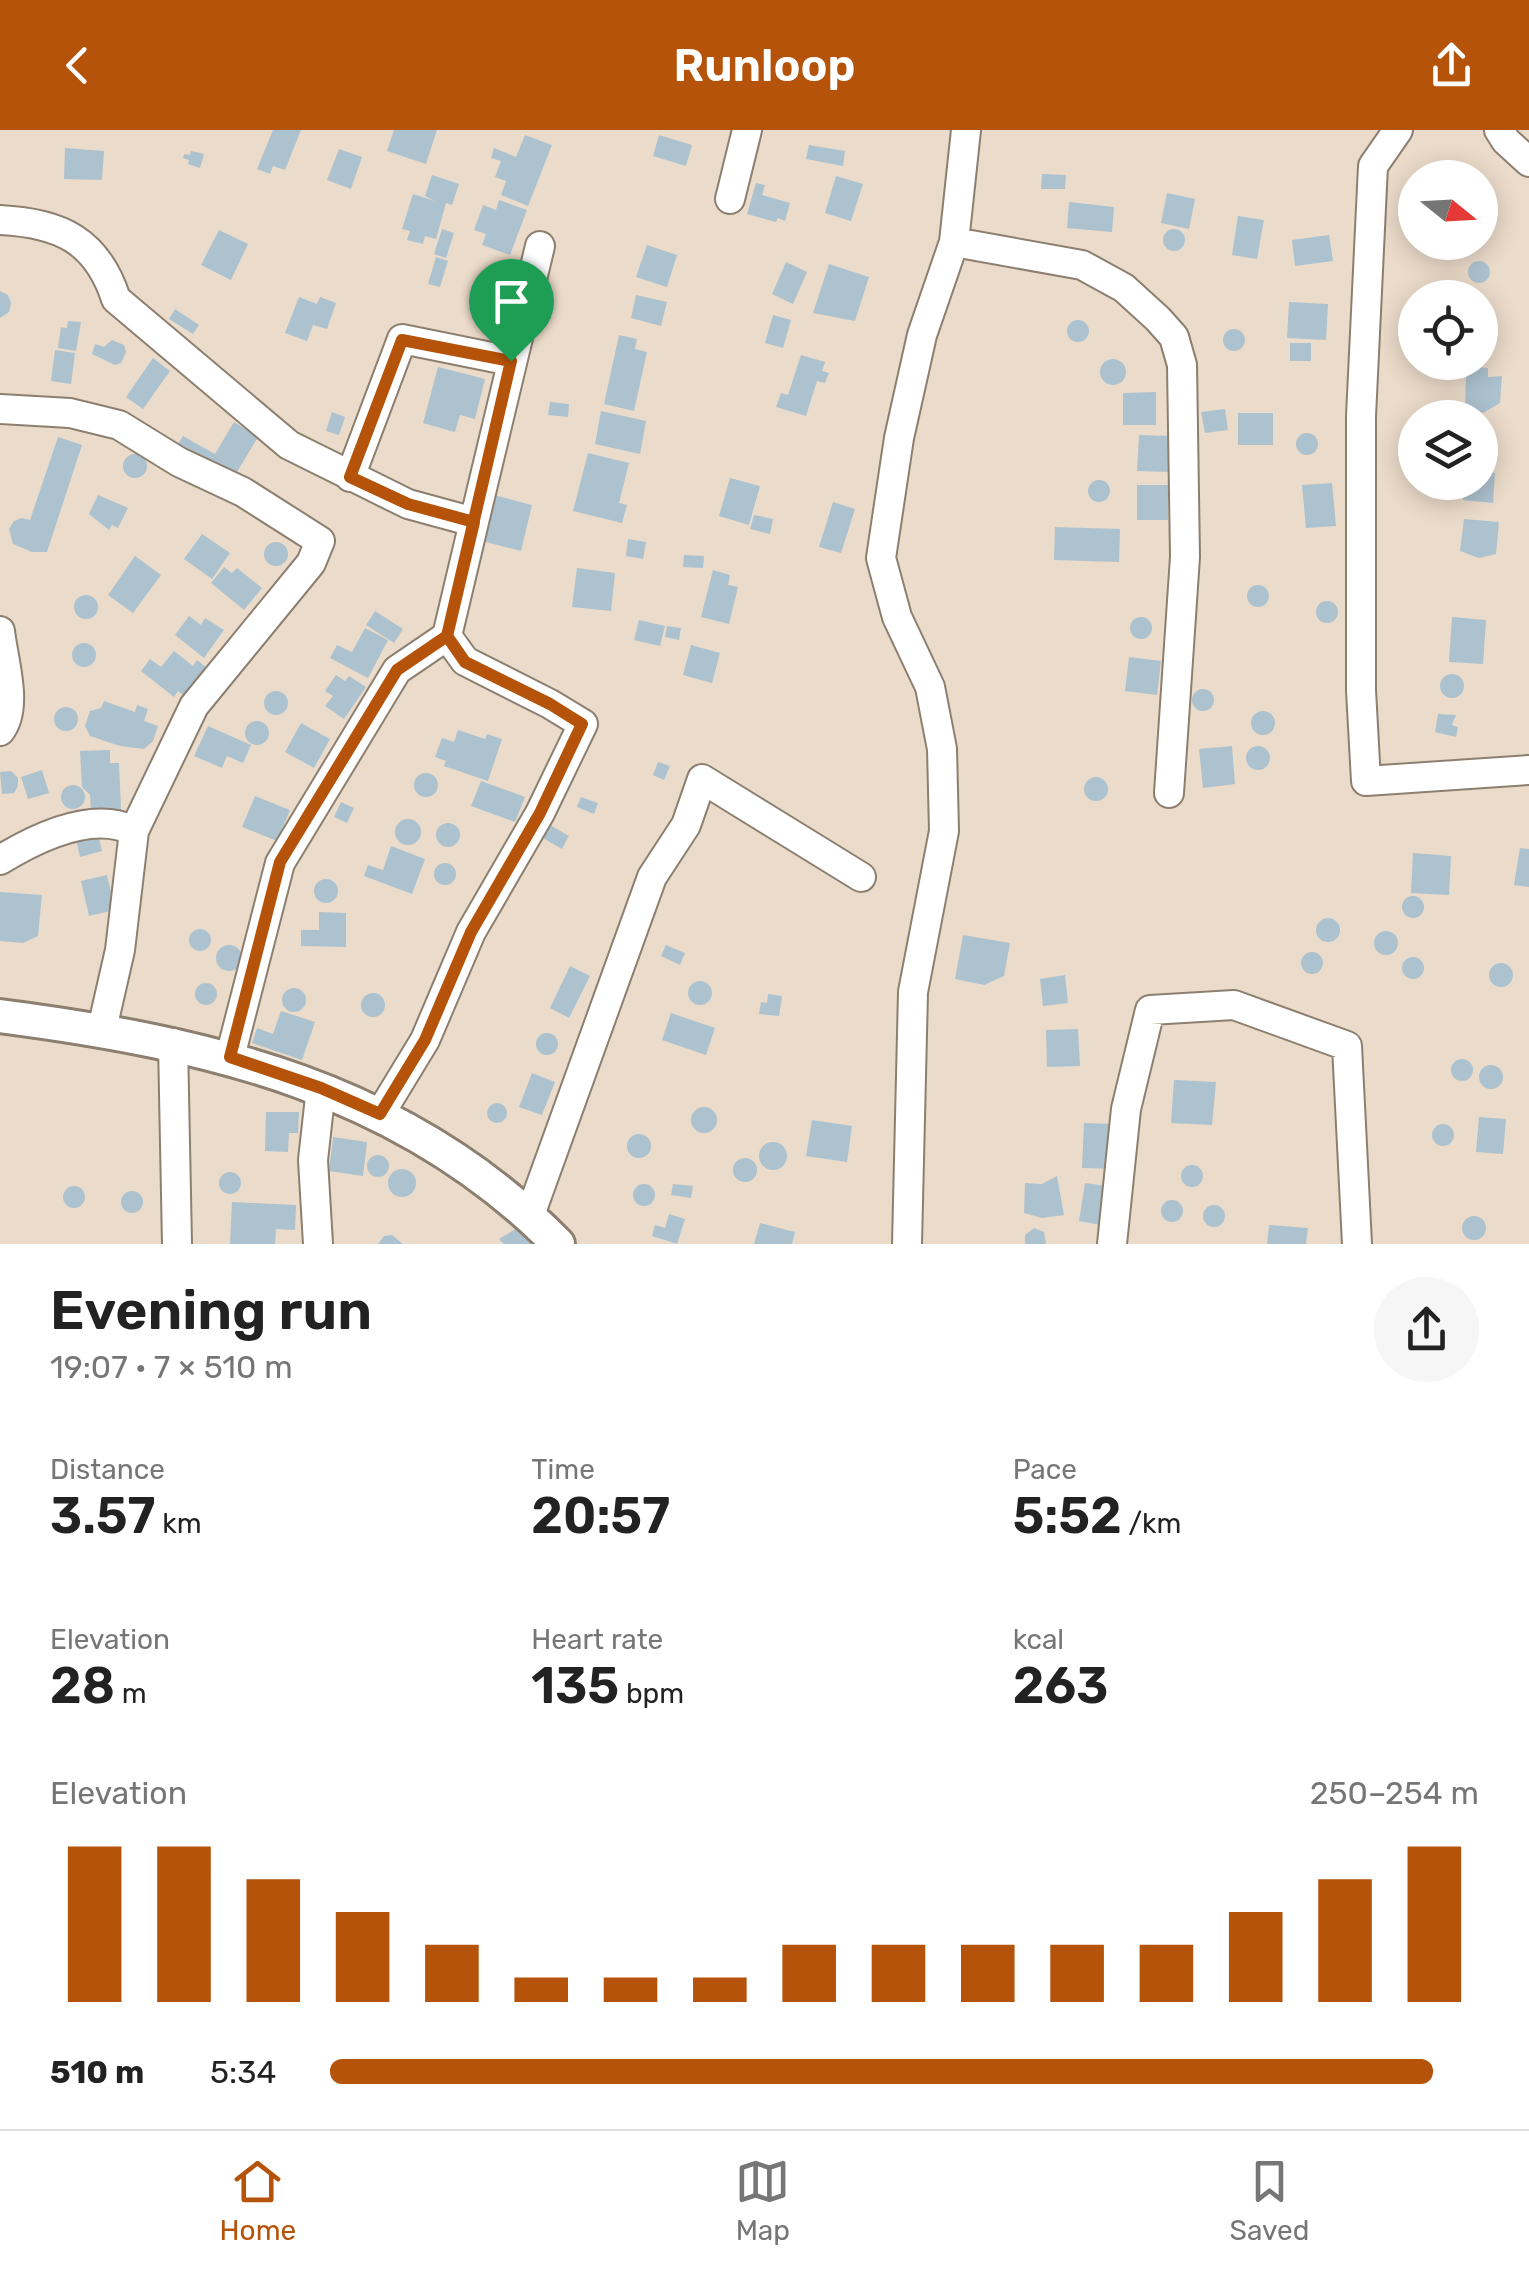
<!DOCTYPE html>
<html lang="en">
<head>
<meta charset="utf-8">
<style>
  :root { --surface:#fff; --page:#f6f6f6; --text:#222; --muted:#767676; --line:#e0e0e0; --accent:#b45309 }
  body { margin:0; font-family:Rubik,sans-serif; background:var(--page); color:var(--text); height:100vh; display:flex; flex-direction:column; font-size:38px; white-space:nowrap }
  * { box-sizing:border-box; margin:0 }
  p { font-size:32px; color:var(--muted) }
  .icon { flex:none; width:55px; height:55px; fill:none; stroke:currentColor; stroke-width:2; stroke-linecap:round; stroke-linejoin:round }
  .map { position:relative; height:1114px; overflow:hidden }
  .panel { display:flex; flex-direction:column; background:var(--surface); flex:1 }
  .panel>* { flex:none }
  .needle { width:65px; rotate:108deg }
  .buttons { position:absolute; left:1398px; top:30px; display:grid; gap:20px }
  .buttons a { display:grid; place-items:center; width:100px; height:100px; border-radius:50%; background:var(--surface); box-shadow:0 5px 25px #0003; font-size:50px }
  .pin { position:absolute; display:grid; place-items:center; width:85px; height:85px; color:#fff; margin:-102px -42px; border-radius:50% 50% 50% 0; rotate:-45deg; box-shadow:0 0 10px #0007 }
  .pin .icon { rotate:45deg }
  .round { display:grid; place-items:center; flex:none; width:105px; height:105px; border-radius:52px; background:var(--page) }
  .head { display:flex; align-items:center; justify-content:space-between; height:170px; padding:0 50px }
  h1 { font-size:55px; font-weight:600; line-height:75px }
  .stats { display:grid; grid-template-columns:repeat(3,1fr); gap:15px; height:170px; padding:10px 50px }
  .stats div { display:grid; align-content:center }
  .stats b { font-size:50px; font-weight:600 }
  .stats small { font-size:28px; font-weight:400 }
  .stats p { font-size:28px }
  .chart { height:280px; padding:20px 50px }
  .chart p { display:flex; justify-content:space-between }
  .chart svg { width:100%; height:180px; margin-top:10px; stroke:var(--accent); stroke-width:6 }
  ul { padding:0 50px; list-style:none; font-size:32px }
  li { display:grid; grid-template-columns:160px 120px 1fr; align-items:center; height:75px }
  li i { height:25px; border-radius:12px; background:var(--accent) }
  header { display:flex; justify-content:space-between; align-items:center; height:130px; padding:0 50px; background:var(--accent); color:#fff; font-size:45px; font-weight:600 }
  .menu { display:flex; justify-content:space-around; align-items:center; height:140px; border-top:2px solid var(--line); background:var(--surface); font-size:28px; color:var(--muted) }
  .menu a { display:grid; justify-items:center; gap:5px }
  .menu .current { color:var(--accent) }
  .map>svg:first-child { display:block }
  .building { fill:#adc2cf }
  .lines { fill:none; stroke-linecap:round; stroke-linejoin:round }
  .minor-casing { stroke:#8d7f6f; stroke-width:32 }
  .major-casing { stroke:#8d7f6f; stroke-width:38 }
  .minor { stroke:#fff; stroke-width:28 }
  .major { stroke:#fff; stroke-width:32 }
  .route-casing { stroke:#fff; stroke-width:20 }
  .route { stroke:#b45309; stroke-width:12 }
</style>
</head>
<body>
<header><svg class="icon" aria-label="back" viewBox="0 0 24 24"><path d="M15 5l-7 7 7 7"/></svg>Runloop<svg class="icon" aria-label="share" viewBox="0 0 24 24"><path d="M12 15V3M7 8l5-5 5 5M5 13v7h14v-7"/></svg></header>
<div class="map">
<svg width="1529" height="1114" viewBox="0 0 1529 1114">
  <rect width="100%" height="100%" fill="#ebdbca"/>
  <!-- building -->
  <path class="building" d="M273 0H301L285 40 273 36 270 44 257 39Z
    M394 0H437L426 34 387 21Z
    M525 5 552 15 528 76 501 65 506 51 495 47 501 31 491 28 494 18 516 27Z
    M659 5 692 15 686 36 653 26Z
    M809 15 845 21 843 36 806 29Z
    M65 18 104 21 102 50 64 49Z
    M339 19 362 27 351 59 327 50Z
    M191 21 204 24 200 38 188 34 189 30 183 28 184 24 190 25Z
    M1042 44 1066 45 1065 59H1041Z
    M432 45 459 54 452 75 446 73 436 109 425 106 423 114 407 110 410 101 402 99 413 64 435 71 425 66Z
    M836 46 863 54 851 91 825 83Z
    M756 53 765 55 762 65 790 73 785 91 778 88 776 92 747 84Z
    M1167 63 1195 69 1189 99 1161 93Z
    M499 70 527 80 510 125 482 115 486 104 474 100 483 75 496 80Z
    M1069 72 1114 77 1112 102 1067 98Z
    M1488 76 1494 81 1495 91 1487 98 1480 97V77Z
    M1238 86 1264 90 1257 129 1232 125Z
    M442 99 454 103 446 128 434 124Z
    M1163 110a11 11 0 1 1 22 0a11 11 0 1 1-22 0Z
    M219 100 248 114 231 150 201 135Z
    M1329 105 1333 131 1295 136 1292 110Z
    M647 115 677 125 667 157 636 147Z
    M436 127 448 131 440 157 428 154Z
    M1468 142a11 11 0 1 1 22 0a11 11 0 1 1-22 0Z
    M786 132 807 142 793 174 772 164Z
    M829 134 869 147 855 191 813 183Z
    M0 161 8 165 11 173 9 182 0 188Z
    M636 165 667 172 661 196 631 188Z
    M299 167 317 174 320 167 336 173 327 199 313 195 307 211 285 203Z
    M1289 172 1328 174 1326 210 1287 208Z
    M175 179 199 195 193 204 169 189Z
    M773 185 791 190 783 218 765 213Z
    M1067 201a11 11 0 1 1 22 0a11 11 0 1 1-22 0Z
    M68 191 81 192 76 221 58 218 61 197 67 198Z
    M1223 210a11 11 0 1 1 22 0a11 11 0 1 1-22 0Z
    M619 205 637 209 635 219 647 222 634 281 604 274Z
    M112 210 124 215 126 222 121 233 115 235 92 224 95 214 104 217Z
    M1290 213H1311V231H1290Z
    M55 220 75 223 71 254 51 251Z
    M801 225 825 232 822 241 829 243 825 253 817 251 806 286 776 277 781 263 788 265Z
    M153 228 170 241 143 279 126 267Z
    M1100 242a13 13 0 1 1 26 0a13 13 0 1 1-26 0Z
    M438 237 485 249 475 289 460 285 455 302 423 293Z
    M1473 237 1488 238V247L1502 246 1500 273 1483 283 1465 277 1466 244 1472 243Z
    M1156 262V295H1123V263Z
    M550 272 569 274 568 287 548 285Z
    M1225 279 1228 300 1205 303 1201 282Z
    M601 281 646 291 640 324 595 314Z
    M332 282 345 287 339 305 326 301Z
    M1238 283H1273V315H1238Z
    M234 292 258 307 231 352 175 319 183 306 215 324Z
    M1296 314a11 11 0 1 1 22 0a11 11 0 1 1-22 0Z
    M1139 305 1170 306 1169 342 1137 341Z
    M58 307 82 315 47 422H32L13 414 9 399 14 391 21 388 30 390Z
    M588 323 629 333 619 373 627 375 622 393 573 381Z
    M123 336a12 12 0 1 1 24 0a12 12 0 1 1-24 0Z
    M1480 331 1488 332 1487 342 1495 343 1493 373 1463 370 1464 352H1480Z
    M730 348 760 356 749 395 719 386Z
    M1088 361a11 11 0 1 1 22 0a11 11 0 1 1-22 0Z
    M1332 353 1336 396 1306 398 1302 355Z
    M1137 355H1168V390H1137Z
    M98 365 128 378 118 398 112 395 109 400 89 384Z
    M494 365 532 375 521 421 482 411Z
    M833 372 855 379 841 423 819 417Z
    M754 385 773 389 770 404 750 399Z
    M1464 389 1499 392 1496 424 1479 428 1460 421Z
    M1055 397 1120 399 1119 432 1054 430Z
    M202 404 230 423 212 449 184 429Z
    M628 409 646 412 643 429 626 426Z
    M264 424a12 12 0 1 1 24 0a12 12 0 1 1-24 0Z
    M684 425 704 426 703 438 683 437Z
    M135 426 161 445 133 483 108 465Z
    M224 437 232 443 237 438 262 458 244 480 211 453Z
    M577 438 615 443 611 481 572 477Z
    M713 440 730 445 728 455 738 457 729 494 701 487Z
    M1247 466a11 11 0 1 1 22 0a11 11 0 1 1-22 0Z
    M74 477a12 12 0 1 1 24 0a12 12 0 1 1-24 0Z
    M1316 482a11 11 0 1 1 22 0a11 11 0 1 1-22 0Z
    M375 481 403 499 394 513 366 495Z
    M189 486 201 495 205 488 224 500 204 528 175 505Z
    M1130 498a11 11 0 1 1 22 0a11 11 0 1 1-22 0Z
    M1452 487 1486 490 1483 534 1449 532Z
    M639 490 665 496 660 516 634 510Z
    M667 496 681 498 679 510 665 507Z
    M365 498 388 510 368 548 330 528 337 515 352 522Z
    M72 525a12 12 0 1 1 24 0a12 12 0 1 1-24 0Z
    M691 515 720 523 712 553 683 545Z
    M174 521 193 536 197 530 211 541 188 569 178 561 174 567 141 541 150 529 161 537Z
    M1129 527 1161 531 1157 565 1125 561Z
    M1440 556a12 12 0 1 1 24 0a12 12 0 1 1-24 0Z
    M336 545 345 551 349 546 366 557 344 589 325 576 333 566 325 561Z
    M1192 570a11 11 0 1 1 22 0a11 11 0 1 1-22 0Z
    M264 573a12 12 0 1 1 24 0a12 12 0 1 1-24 0Z
    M104 571 135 582 137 575 148 579 144 591 158 596 153 611 144 619 120 616 90 606 85 596 90 581 101 578Z
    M54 589a12 12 0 1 1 24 0a12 12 0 1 1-24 0Z
    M1251 593a12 12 0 1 1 24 0a12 12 0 1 1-24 0Z
    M1438 584 1456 585 1452 595 1458 597 1456 607 1435 602Z
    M245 603a12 12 0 1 1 24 0a12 12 0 1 1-24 0Z
    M301 593 330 609 314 638 285 622Z
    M208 596 251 615 243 633 227 626 222 638 194 626Z
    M458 600 485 609 487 604 502 609 488 651 444 636 446 631 435 627 442 608 454 612Z
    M1232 616 1235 654 1203 658 1199 619Z
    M1246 628a12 12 0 1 1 24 0a12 12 0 1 1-24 0Z
    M110 620V633H119L121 680 91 681 90 665 82 657 80 621Z
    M658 632 670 636 664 650 653 645Z
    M42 640 49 663 28 669 21 647Z
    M11 641 18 648V656L14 663 2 664 0 642Z
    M414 655a12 12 0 1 1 24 0a12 12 0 1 1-24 0Z
    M1084 659a12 12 0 1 1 24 0a12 12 0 1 1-24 0Z
    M481 651 525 667 515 692 471 676Z
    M61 667a12 12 0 1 1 24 0a12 12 0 1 1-24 0Z
    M255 666 290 680 277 711 242 697Z
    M581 667 598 673 594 684 577 677Z
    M341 672 354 678 347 693 334 687Z
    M395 702a13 13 0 1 1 26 0a13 13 0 1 1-26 0Z
    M436 705a12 12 0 1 1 24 0a12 12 0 1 1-24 0Z
    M550 695 569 706 562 719 543 708Z
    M97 700 102 721 80 727 75 705Z
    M391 716 425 729 412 764 364 746 368 735 383 740Z
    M1520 718 1529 719V757L1514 755Z
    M1413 723 1451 726 1449 765 1411 763Z
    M434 744a11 11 0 1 1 22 0a11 11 0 1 1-22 0Z
    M107 745 115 780 89 786 81 751Z
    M314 761a12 12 0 1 1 24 0a12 12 0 1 1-24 0Z
    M0 762 42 765 38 806 23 813 0 811Z
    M1402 777a11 11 0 1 1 22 0a11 11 0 1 1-22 0Z
    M319 782 346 783V817L301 816V800H319Z
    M1316 800a12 12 0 1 1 24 0a12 12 0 1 1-24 0Z
    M189 810a11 11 0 1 1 22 0a11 11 0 1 1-22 0Z
    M1374 813a12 12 0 1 1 24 0a12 12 0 1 1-24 0Z
    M963 805 1010 813 1004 846 984 855 955 849Z
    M666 815 685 823 680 835 661 826Z
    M216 828a13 13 0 1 1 26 0a13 13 0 1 1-26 0Z
    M1301 833a11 11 0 1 1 22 0a11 11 0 1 1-22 0Z
    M1402 838a11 11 0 1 1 22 0a11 11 0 1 1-22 0Z
    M1489 845a12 12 0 1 1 24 0a12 12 0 1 1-24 0Z
    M570 836 590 846 569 888 550 878Z
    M1065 845 1068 873 1043 876 1040 849Z
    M688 863a12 12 0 1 1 24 0a12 12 0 1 1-24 0Z
    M195 864a11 11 0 1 1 22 0a11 11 0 1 1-22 0Z
    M282 870a12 12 0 1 1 24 0a12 12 0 1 1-24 0Z
    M361 875a12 12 0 1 1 24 0a12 12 0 1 1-24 0Z
    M768 864 782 866 779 886 759 884 761 872 767 873Z
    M281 881 315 892 302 930 252 913 257 898 273 904Z
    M671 883 715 898 706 925 662 910Z
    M1078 899 1080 936 1047 937 1046 900Z
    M536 914a11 11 0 1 1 22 0a11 11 0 1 1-22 0Z
    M1451 940a11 11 0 1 1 22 0a11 11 0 1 1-22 0Z
    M1479 947a12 12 0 1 1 24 0a12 12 0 1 1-24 0Z
    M532 943 555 952 542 985 519 977Z
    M1174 950 1216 952 1212 995 1171 993Z
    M487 983a10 10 0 1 1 20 0a10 10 0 1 1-20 0Z
    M691 990a13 13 0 1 1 26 0a13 13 0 1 1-26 0Z
    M266 982H299L298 1003H289L288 1022 265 1021Z
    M1479 987 1506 989 1503 1024 1476 1022Z
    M812 990 852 996 847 1032 806 1026Z
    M1084 993 1115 994 1114 1039 1082 1038Z
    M1432 1005a11 11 0 1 1 22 0a11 11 0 1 1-22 0Z
    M627 1016a12 12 0 1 1 24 0a12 12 0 1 1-24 0Z
    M333 1007 367 1012 363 1046 329 1041Z
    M759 1026a14 14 0 1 1 28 0a14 14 0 1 1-28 0Z
    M367 1036a11 11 0 1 1 22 0a11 11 0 1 1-22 0Z
    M733 1040a12 12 0 1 1 24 0a12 12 0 1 1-24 0Z
    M1181 1046a11 11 0 1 1 22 0a11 11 0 1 1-22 0Z
    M388 1053a14 14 0 1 1 28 0a14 14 0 1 1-28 0Z
    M219 1053a11 11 0 1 1 22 0a11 11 0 1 1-22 0Z
    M1057 1046 1064 1085 1042 1088 1024 1083 1025 1053 1042 1054Z
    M1085 1053 1107 1056 1101 1095 1079 1091Z
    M633 1065a11 11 0 1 1 22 0a11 11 0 1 1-22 0Z
    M673 1054 693 1056 691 1068 671 1065Z
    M63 1067a11 11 0 1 1 22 0a11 11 0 1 1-22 0Z
    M121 1072a11 11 0 1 1 22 0a11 11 0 1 1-22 0Z
    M1161 1081a11 11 0 1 1 22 0a11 11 0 1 1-22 0Z
    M232 1072 296 1075 295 1100 276 1099 275 1114H230Z
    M1203 1086a11 11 0 1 1 22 0a11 11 0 1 1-22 0Z
    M669 1084 685 1089 677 1114 652 1106 655 1095 665 1098Z
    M1462 1098a12 12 0 1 1 24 0a12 12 0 1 1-24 0Z
    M760 1093 795 1102 792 1114H754Z
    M1269 1095 1308 1098 1306 1114H1267Z
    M519 1097 536 1114H504L499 1109Z
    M1034 1098 1044 1102 1046 1114H1025V1105Z
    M392 1105 403 1114H378L384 1106Z"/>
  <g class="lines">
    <!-- minor casing -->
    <g class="minor-casing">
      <path id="minor" d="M1398 0 1373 36 1361 286V560L1366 651 1529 640
        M1499 0 1506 11 1529 32
        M730 69 747 0
        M0 90C60 93 97 110 116 169L289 315 408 374 474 392 447 506 465 531 550 574 583 594 540 683 471 802 425 910 380 984
        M954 112 1082 135 1124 158 1158 189 1174 207 1182 235 1185 427 1169 663
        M0 279 70 283 119 295 179 332 243 362 320 411 311 433 194 576 134 701 120 820 102 899
        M350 347 402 209 511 231
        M474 392 540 116
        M0 501C3 530 19 577 0 601
        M0 730C36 708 93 680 134 701
        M173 913 177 1114
        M230 927 280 733 397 540 447 506
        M530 1085 652 747 686 695 702 649 861 747
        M318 1114 313 1030 321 958
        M907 1114 913 862 944 701 942 619 930 557 897 487 881 428 899 308 922 205 954 112 966 0
        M1112 1114 1126 979 1150 880 1234 875 1347 916 1357 1114"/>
    </g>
    <!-- major casing -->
    <g class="major-casing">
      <path id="major" d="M0 886C209 913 405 958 558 1114"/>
    </g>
    <!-- minor -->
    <use href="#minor" class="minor"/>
    <!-- major -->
    <use href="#major" class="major"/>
  </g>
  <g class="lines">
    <!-- route casing -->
    <g class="route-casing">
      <path id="route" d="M511 231 402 210 350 347 408 374 474 392 447 506 397 540 280 732 230 927 321 958 380 984 425 910 471 802 540 683 582 594 550 574 465 532 447 506 511 231"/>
    </g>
    <!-- route -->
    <use href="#route" class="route"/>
  </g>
</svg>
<div class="buttons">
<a><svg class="needle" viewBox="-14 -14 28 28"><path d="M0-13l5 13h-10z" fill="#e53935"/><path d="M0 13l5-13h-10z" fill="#767676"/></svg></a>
<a><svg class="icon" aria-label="locate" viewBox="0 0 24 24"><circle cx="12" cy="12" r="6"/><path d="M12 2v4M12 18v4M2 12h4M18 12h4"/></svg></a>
<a><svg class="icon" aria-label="layers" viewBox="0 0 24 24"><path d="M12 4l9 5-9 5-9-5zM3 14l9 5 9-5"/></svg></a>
</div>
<div class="pin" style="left:511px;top:231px;background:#1e9e55"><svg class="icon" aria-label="arrive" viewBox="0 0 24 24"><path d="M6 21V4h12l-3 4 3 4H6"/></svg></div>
</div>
<section class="panel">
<div class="head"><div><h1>Evening run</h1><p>19:07 · 7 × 510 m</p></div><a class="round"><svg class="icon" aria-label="share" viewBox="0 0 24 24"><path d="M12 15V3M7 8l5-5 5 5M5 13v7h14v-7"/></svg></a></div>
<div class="stats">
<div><p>Distance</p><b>3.57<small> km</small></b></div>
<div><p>Time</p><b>20:57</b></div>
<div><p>Pace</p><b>5:52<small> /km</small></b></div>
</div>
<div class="stats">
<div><p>Elevation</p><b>28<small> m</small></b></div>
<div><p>Heart rate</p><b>135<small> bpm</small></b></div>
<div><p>kcal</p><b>263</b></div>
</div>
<div class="chart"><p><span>Elevation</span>250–254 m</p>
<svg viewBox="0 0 160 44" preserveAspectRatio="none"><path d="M5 44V6M15 44V6M25 44V14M35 44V22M45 44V30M55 44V38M65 44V38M75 44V38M85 44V30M95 44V30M105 44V30M115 44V30M125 44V30M135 44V22M145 44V14M155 44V6"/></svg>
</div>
<ul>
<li><b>510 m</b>5:34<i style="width:96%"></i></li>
</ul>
</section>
<nav class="menu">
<a class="current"><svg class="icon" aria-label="home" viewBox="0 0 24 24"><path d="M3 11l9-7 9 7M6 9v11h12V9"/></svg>Home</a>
<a><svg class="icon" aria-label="map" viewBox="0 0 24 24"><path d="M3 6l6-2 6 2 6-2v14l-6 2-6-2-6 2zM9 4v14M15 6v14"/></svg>Map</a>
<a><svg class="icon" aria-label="saved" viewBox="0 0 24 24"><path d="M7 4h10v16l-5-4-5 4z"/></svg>Saved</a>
</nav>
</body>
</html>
